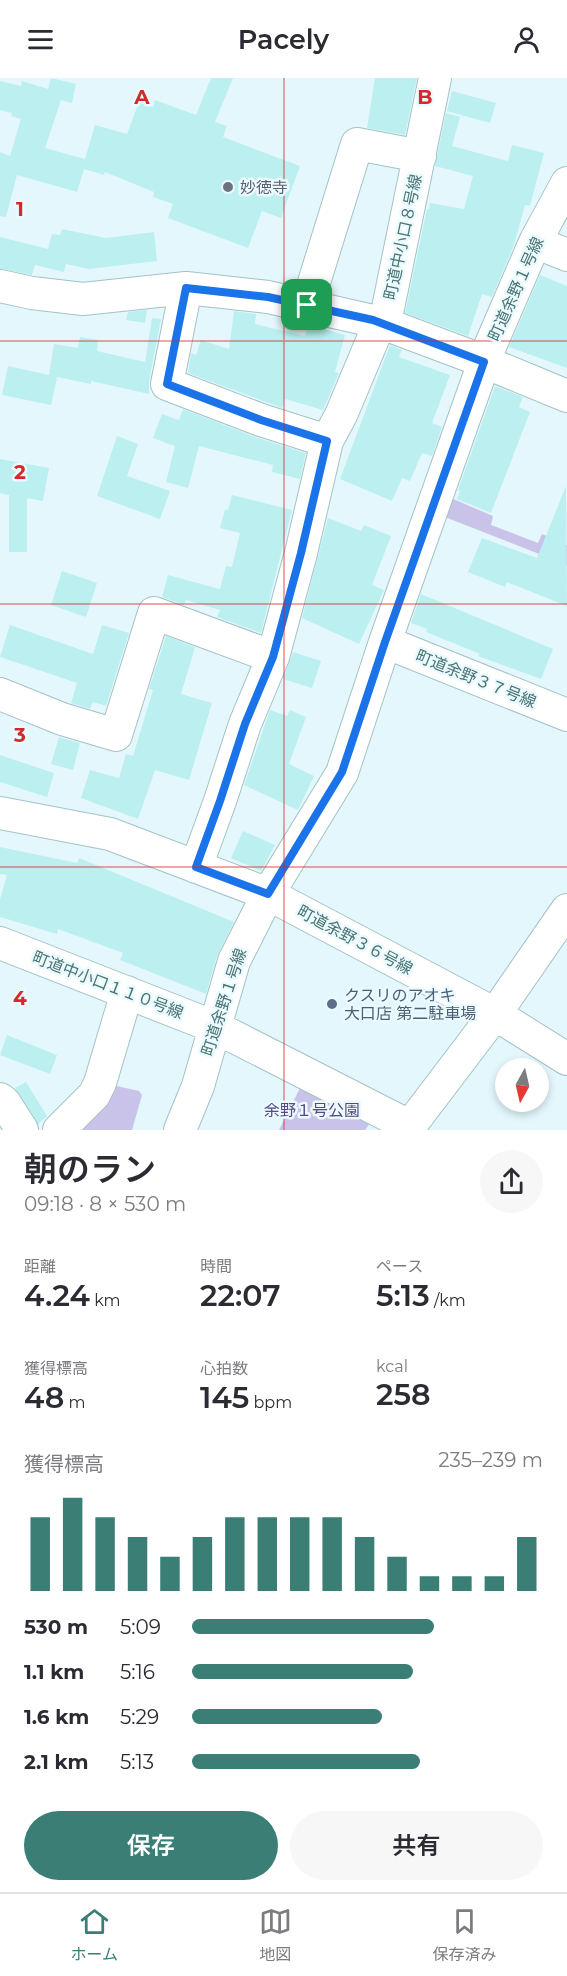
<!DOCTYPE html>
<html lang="ja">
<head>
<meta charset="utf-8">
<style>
  :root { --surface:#fff; --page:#f7f7f7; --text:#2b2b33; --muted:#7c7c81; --line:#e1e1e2; --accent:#3a7e76 }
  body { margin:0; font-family:Montserrat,"Noto Sans JP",sans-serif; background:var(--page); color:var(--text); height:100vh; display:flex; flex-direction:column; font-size:22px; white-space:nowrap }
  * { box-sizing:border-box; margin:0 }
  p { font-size:20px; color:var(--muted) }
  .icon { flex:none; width:33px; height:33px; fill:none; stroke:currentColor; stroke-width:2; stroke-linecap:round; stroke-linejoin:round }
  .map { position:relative; height:1052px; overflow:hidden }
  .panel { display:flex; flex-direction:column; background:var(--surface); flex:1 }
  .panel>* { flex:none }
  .needle { width:39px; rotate:188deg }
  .buttons { position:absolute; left:495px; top:980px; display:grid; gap:12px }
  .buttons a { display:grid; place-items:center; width:54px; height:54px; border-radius:50%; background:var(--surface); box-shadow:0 3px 9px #0003; font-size:30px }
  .pin { position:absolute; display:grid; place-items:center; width:51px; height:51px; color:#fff; margin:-26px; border-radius:12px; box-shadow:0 3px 9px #0006 }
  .round { display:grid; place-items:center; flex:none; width:63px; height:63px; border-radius:32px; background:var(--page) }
  .overview { display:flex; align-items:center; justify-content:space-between; height:102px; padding:0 24px }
  h1 { font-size:33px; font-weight:600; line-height:45px }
  .metrics { display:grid; grid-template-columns:repeat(3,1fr); gap:9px; height:102px; padding:6px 24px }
  .metrics div { display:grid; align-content:center }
  .metrics b { font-size:30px; font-weight:600 }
  .metrics small { font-size:16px; font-weight:400 }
  .metrics p { font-size:16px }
  .chart { height:168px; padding:12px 24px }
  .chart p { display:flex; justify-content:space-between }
  .chart svg { width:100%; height:108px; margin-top:6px; stroke:var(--accent); stroke-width:6 }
  .primary-button { display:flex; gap:12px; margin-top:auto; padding:12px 24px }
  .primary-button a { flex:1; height:69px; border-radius:36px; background:var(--accent); color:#fff; font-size:24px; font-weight:600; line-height:69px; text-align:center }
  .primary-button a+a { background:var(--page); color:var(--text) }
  ul { padding:0 24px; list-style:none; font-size:20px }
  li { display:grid; grid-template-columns:96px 72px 1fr; align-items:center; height:45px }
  li i { height:15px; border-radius:8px; background:var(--accent) }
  header { display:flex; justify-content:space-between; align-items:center; height:78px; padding:0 24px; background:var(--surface); font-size:27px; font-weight:600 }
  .dock { display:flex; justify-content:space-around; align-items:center; height:84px; border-top:2px solid var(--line); background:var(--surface); font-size:16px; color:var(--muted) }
  .dock a { display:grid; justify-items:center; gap:3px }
  .dock .on { color:var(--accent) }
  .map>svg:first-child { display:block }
  .green { fill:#cac3e9 }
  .building { fill:#bcf0f0 }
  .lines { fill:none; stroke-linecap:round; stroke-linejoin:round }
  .minor-casing { stroke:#a3c3c5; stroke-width:34 }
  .minor { stroke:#fff; stroke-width:32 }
  .route-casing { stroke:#fff; stroke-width:12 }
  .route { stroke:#1a73e8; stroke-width:8 }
  .grid { fill:none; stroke:#d62828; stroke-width:1.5; stroke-opacity:0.55 }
  .worship-dot { fill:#6b7280; stroke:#eafaff; stroke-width:2 }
  .service-dot { fill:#5c6f8a; stroke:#eafaff; stroke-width:2 }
  .labels { text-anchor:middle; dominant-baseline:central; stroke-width:5; stroke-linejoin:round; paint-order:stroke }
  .worship-label { font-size:16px; fill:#5b616d; stroke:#eafaff; text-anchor:start }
  .street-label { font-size:16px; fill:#4a7371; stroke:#eafaff }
  .service-label { font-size:16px; fill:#4e5e75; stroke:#eafaff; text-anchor:start }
  .park-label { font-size:16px; fill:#5a4885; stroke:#eafaff }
  .grid-label { font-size:20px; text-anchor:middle; font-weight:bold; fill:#d62828; stroke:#eafaff; stroke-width:5; stroke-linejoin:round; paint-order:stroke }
</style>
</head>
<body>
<header><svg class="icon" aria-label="menu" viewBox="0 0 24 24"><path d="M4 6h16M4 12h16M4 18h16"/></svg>Pacely<svg class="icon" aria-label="person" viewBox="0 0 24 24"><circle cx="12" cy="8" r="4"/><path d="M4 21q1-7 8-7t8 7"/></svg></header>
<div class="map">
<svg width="567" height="1052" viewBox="0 0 567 1052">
  <rect width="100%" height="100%" fill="#e4f7fc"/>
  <!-- green -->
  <path class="green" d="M451 420 493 438 491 447 538 465 542 456 567 467V487L445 439Z
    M303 1004 373 1041 365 1052H279Z
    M108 1006 139 1013 142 1017 132 1052H70Z"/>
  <!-- building -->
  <path class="building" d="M51 0 76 6 72 25 61 22 45 70 85 81 95 47 127 56 139 24 153 29 155 22 196 37 211 0H233L215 44 227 48 223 59 300 88 281 140 262 133 248 170 168 140 173 126 153 119 154 114 105 94 104 97 84 91 77 114 17 97 6 139 0 138V74L10 78 21 41 11 38 12 35 0 32V3L21 8 22 3 48 11Z
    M375 0H417L405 57 367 50Z
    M452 13 496 25 490 45 447 33Z
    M446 35 460 39 452 68 508 83 512 67 544 75 530 128 525 127 514 167 492 219 482 216 468 258 405 235 427 131H429L430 125 464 131 473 98 435 88Z
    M62 151 106 160 154 154 157 183 89 191 66 186 64 194 35 187 32 197 0 191V159L48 171 52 156 60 157Z
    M540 197 567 208V290L509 269Z
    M147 232 145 245 126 242 128 234Z
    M234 233 256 236 255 246 305 258 308 247 345 257 335 294 339 295 323 332 285 321 282 330 188 295 191 275 196 277 201 262 229 271Z
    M152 240 161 241 149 303V316L91 303V306L57 299 51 327 2 317 8 288 49 297 54 266 78 270 80 259 98 262 97 273 145 284Z
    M390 267 402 272 399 279 450 297 432 345 442 349 432 378 422 375 410 403 402 400 392 423 340 401Z
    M495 308 523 319 519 329 530 334 491 435 457 421 460 413 458 412Z
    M183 331 255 359 306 375 300 401 272 394 273 387 199 368 188 410 166 404 175 368 153 360 162 336 179 342Z
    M117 358 138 366 127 398 170 413 160 441 97 418Z
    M0 381 49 390 43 423 27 420V474H9V417L0 415Z
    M566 408 567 528 507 504 505 509 468 494 482 460 537 480Z
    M232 417 292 432 261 555 217 539 220 532 186 522 184 527 162 519 168 497 220 511 226 488 232 489 240 455 220 450 225 431 228 432Z
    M328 440 361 453 364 447 391 458 372 507 384 512 359 566 302 540Z
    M62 493 97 505 86 539 51 527Z
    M421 516 553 571 541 601 478 578 480 576 426 554 427 551 411 545Z
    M10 547 93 576 102 547 129 555 106 628 93 624 90 631 71 625 77 605 0 579Z
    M166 558 195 569 181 616 212 625 189 702 155 692 138 741 81 720 90 692 119 700 126 676 133 678 153 612 149 611Z
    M293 574 321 583 312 610 283 601Z
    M270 632 287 638 290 632 306 639 289 686 314 698 298 732 244 707Z
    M59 659 80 665 73 692 51 686Z
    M0 677 54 695 47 719 0 704Z
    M243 753 275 767 261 793 231 780Z
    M0 769 77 785 79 780 234 844 217 878 206 916 120 882 123 875 58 851 57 856 0 839V821L7 797 0 796Z
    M7 957 57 977 50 996 0 977Z
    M26 1004 47 1038 38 1046 15 1010Z"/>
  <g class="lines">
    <!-- minor casing -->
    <g class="minor-casing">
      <path id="minor" d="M535 164 567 177
        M0 208 32 215 83 221 186 210 268 219 382 245 470 278 567 318
        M186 210 167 306 261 342 327 363
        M307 227 357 66 420 78
        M385 564 567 637
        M0 616 62 641 116 657 154 535 273 579
        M0 735 110 756 268 816 495 936 567 981
        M196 789 220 723 245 646 273 579 301 475 327 363 341 337 375 256 387 235 435 0
        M0 865 215 949 409 1048
        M0 1021 4 1024 22 1052
        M59 1052 94 1017 100 1005 127 914
        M180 1052 198 1008 234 883 268 816 342 695 385 564 488 273 535 164 567 105
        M407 1052 495 936 567 832"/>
    </g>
    <!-- minor -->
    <use href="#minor" class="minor"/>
  </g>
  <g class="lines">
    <!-- route casing -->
    <g class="route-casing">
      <path id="route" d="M186 210 268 219 373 242 484 284 385 564 342 694 268 816 196 789 220 723 245 646 273 579 301 475 327 363 261 342 167 306Z"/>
    </g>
    <!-- route -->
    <use href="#route" class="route"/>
  </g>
  <!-- grid -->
  <path class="grid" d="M284 0V1052M0 263H567M0 526H567M0 789H567"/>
  <!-- markers -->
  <circle class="worship-dot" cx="228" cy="109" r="6"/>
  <circle class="service-dot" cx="332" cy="926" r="6"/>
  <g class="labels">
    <!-- worship labels -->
    <g class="worship-label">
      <text x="240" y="109">妙徳寺</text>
    </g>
    <!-- street labels -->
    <g class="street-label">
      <text transform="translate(403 159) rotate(-78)">町道中小口８号線</text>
      <text transform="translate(516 211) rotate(-66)">町道余野１号線</text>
      <text transform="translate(476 601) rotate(22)">町道余野３７号線</text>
      <text transform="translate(355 862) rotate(28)">町道余野３６号線</text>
      <text transform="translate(108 907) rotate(21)">町道中小口１１０号線</text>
      <text transform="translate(224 924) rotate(-72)">町道余野１号線</text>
    </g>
    <!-- service labels -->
    <g class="service-label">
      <text x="344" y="917">クスリのアオキ<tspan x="344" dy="18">大口店 第二駐車場</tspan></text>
    </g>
    <!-- park labels -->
    <g class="park-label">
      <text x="312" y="1032">余野１号公園</text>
    </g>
  </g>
  <g class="grid-label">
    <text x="142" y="26">A</text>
    <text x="425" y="26">B</text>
    <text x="20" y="138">1</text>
    <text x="20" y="401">2</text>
    <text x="20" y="664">3</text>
    <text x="20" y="927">4</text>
  </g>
</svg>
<div class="buttons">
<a><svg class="needle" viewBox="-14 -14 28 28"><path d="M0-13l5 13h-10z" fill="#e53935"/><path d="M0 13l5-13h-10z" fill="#7c7c81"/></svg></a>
</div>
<div class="pin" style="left:307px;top:227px;background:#1e9e55"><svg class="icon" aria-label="arrive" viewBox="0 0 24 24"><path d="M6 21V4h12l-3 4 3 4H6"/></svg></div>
</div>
<section class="panel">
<div class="overview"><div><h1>朝のラン</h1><p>09:18 · 8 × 530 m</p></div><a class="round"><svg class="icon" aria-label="share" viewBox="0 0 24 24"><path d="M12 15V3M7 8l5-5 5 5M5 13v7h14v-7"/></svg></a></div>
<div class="metrics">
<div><p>距離</p><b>4.24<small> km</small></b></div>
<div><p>時間</p><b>22:07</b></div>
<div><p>ペース</p><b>5:13<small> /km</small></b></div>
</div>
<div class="metrics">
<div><p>獲得標高</p><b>48<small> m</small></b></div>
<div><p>心拍数</p><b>145<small> bpm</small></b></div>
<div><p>kcal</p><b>258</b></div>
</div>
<div class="chart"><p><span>獲得標高</span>235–239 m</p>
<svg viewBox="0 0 160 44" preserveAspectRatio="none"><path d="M5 44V14M15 44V6M25 44V14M35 44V22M45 44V30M55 44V22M65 44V14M75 44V14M85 44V14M95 44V14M105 44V22M115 44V30M125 44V38M135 44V38M145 44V38M155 44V22"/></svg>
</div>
<ul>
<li><b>530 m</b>5:09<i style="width:69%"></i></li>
<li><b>1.1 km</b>5:16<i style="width:63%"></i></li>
<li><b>1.6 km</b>5:29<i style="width:54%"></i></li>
<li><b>2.1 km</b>5:13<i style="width:65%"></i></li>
</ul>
<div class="primary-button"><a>保存</a><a>共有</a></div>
</section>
<nav class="dock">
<a class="on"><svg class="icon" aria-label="home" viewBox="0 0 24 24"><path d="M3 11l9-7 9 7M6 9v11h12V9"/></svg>ホーム</a>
<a><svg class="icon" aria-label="map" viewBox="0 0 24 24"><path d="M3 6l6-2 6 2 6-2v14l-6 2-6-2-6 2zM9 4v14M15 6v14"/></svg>地図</a>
<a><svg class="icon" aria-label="saved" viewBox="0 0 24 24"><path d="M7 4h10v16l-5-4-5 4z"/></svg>保存済み</a>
</nav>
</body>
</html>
